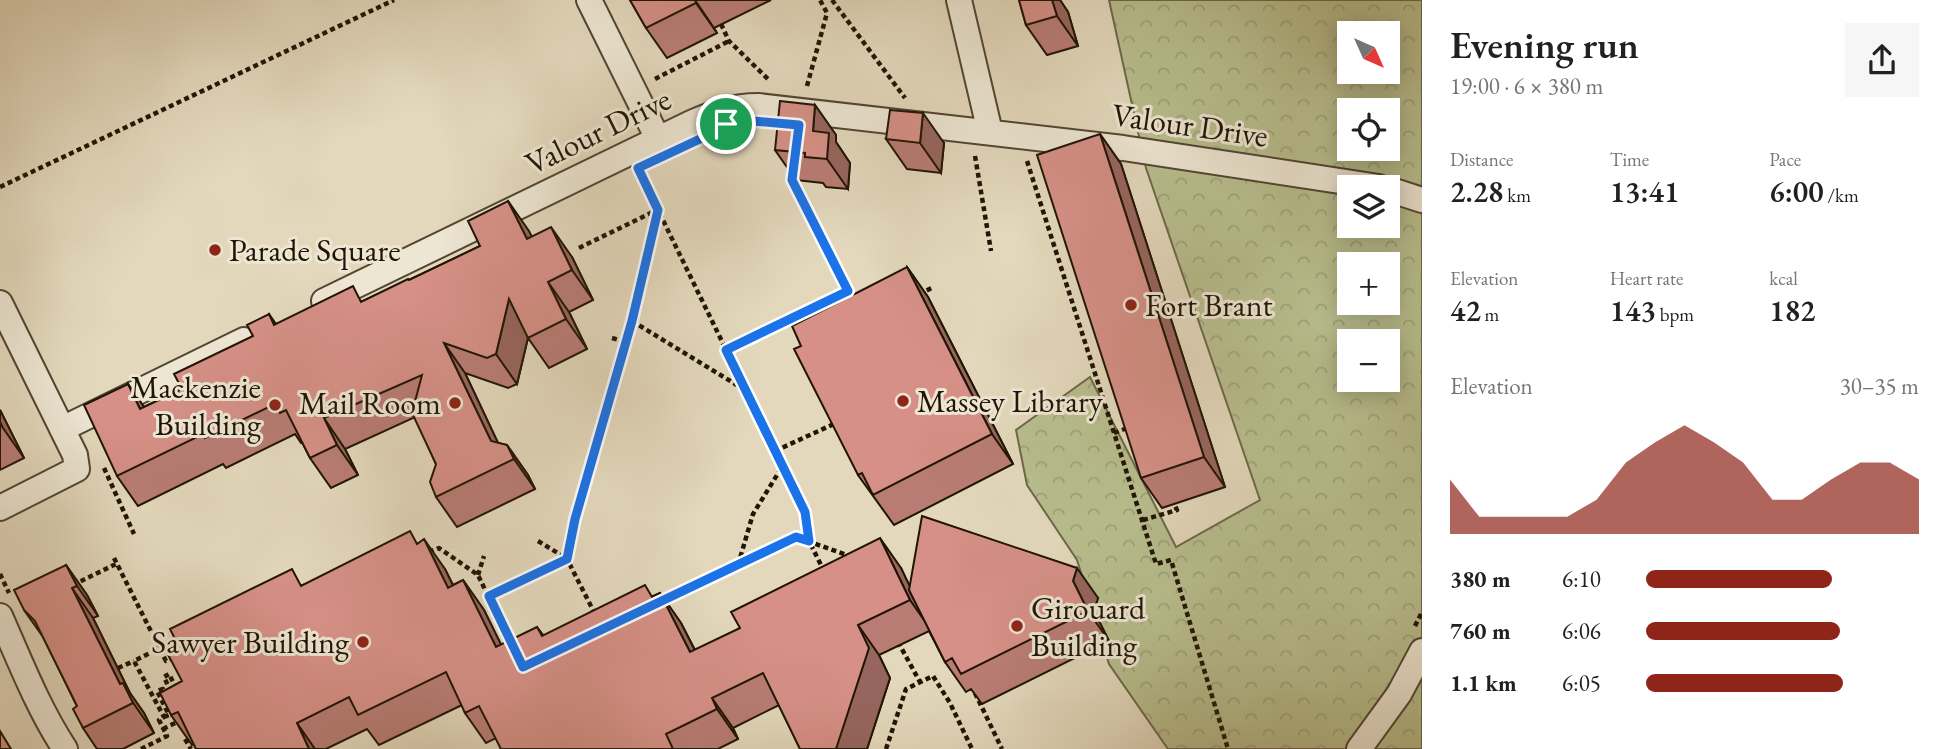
<!DOCTYPE html>
<html lang="en">
<head>
<meta charset="utf-8">
<style>
  :root { --surface:#fff; --page:#f6f6f6; --text:#202124; --muted:#757577; --accent:#8f2418 }
  body { margin:0; font-family:"EB Garamond",serif; background:var(--page); color:var(--text); height:100vh; display:flex; flex-direction:column; font-size:26px; white-space:nowrap }
  * { box-sizing:border-box; margin:0 }
  p { font-size:23px; color:var(--muted) }
  .icon { flex:none; width:38px; height:38px; fill:none; stroke:currentColor; stroke-width:2; stroke-linecap:round; stroke-linejoin:round }
  .map { position:relative; flex:1; overflow:hidden }
  .side { display:flex; flex-direction:column; background:var(--surface); width:525px }
  .side>* { flex:none }
  .needle { width:46px; rotate:135deg }
  .controls { position:absolute; left:1337px; top:21px; display:grid; gap:14px }
  .controls a { display:grid; place-items:center; width:63px; height:63px; border-radius:0px; background:var(--surface); box-shadow:0 4px 18px #0003; font-size:35px }
  .pin { position:absolute; display:grid; place-items:center; width:60px; height:60px; color:#fff; margin:-30px; border:4px solid #fff; border-radius:50%; box-shadow:0 2px 7px #0007 }
  .round { display:grid; place-items:center; flex:none; width:74px; height:74px; border-radius:0px; background:var(--page) }
  .headline { display:flex; align-items:center; justify-content:space-between; height:119px; padding:0 28px }
  h1 { font-size:38px; font-weight:600; line-height:52px }
  .figures { display:grid; grid-template-columns:repeat(3,1fr); gap:10px; height:119px; padding:7px 28px }
  .figures div { display:grid; align-content:center }
  .figures b { font-size:30px; font-weight:600 }
  .figures small { font-size:19px; font-weight:400 }
  .figures p { font-size:19px }
  .chart { height:196px; padding:14px 28px }
  .chart p { display:flex; justify-content:space-between }
  .chart svg { width:100%; height:126px; margin-top:7px; fill:var(--accent); opacity:.7 }
  ul { padding:0 28px; list-style:none; font-size:23px }
  li { display:grid; grid-template-columns:112px 84px 1fr; align-items:center; height:52px }
  li i { height:18px; border-radius:9px; background:var(--accent) }
  main { display:flex; flex:1; min-height:0 }
  .map>svg:first-child { display:block }
  .forest { fill:url(#forest-crowns); stroke:#6c694a; stroke-width:2; fill-rule:evenodd }
  .lines { fill:none; stroke-linecap:round; stroke-linejoin:round }
  .minor-casing { stroke:#514533; stroke-width:28 }
  .path { stroke:#201405; stroke-width:4.5; stroke-dasharray:5 3.5; stroke-linecap:butt }
  .minor { stroke:#ede6d3; stroke-width:24 }
  .wall { fill:#b87c74; stroke:#201405; stroke-width:2 }
  .shaded-wall { fill:#96655e; stroke:#201405; stroke-width:2 }
  .building { fill:#d69087; stroke:#201405; stroke-width:2 }
  .route-casing { stroke:#fff; stroke-width:14 }
  .route { stroke:#1a73e8; stroke-width:9 }
  .poi-dot { fill:#8f2418; stroke:#ede6d3; stroke-width:2.5 }
  .labels { text-anchor:middle; dominant-baseline:central; stroke-width:6; stroke-linejoin:round; paint-order:stroke }
  .street-label { font-size:32px; fill:#201405; stroke:#ede6d3 }
  .poi-label { font-size:32px; fill:#201405; stroke:#ede6d3; text-anchor:start }
</style>
</head>
<body>
<main>
<div class="map">
<svg width="1422" height="749" viewBox="0 0 1422 749">
  <defs>
    <pattern id="forest-crowns" width="20" height="18" patternUnits="userSpaceOnUse" patternTransform="scale(1.75)"><rect width="20" height="18" fill="#b8be8e"/><path d="M2 6a3 3 0 1 1 6 0M12 15a3 3 0 1 1 6 0" fill="none" stroke="#9ea279"/></pattern>
  </defs>
  <rect width="100%" height="100%" fill="#e3d8bc"/>
  <filter id="stains"><feTurbulence type="fractalNoise" baseFrequency=".00286" numOctaves="4"/><feColorMatrix values="0 0 0 0 .2 0 0 0 0 .09 0 0 0 0 .02 0 0 0 .5 -.17"/></filter>
  <radialGradient id="worn" r=".72"><stop offset=".6" stop-color="#630" stop-opacity="0"/><stop offset="1" stop-color="#630" stop-opacity=".3"/></radialGradient>
  <!-- forest -->
  <path class="forest" d="M1109 0H1422V749H1168L1109 664 1077 560 1027 485 1016 430 1090 377 1176 547 1260 500 1146 168ZM1349 33H1388V72H1349ZM1349 110H1388V149H1349ZM1349 187H1388V226H1349ZM1349 264H1388V303H1349ZM1349 341H1388V380H1349Z"/>
  <g class="lines">
    <!-- minor casing -->
    <g class="minor-casing">
      <path id="minor" d="M589 0 658 139
        M959 0 990 132
        M1388 189 1422 200
        M324 301 691 123C714 113 733 106 758 106L1123 148 1379 187
        M0 303 75 455 77 469 0 508
        M62 429 244 340
        M0 616C20 661 38 708 65 749
        M1359 749 1399 694 1422 651"/>
    </g>
    <!-- path -->
    <path class="path" d="M832 0 905 98
      M721 24 729 41 770 81
      M655 79 729 41
      M807 86 827 13 820 0
      M975 156 991 251
      M1027 161 1156 564 1171 560 1228 749
      M793 170 791 180 853 300
      M641 175 805 512 809 541 823 569
      M0 187 394 0
      M579 248 657 210
      M919 294 934 287
      M632 321 745 390
      M612 338 626 342
      M726 350 848 291
      M1114 433 1130 427
      M775 451 836 423
      M104 468 134 534
      M1143 520 1177 510 1174 504
      M538 541 566 558
      M429 552 439 548 478 575 511 644
      M114 558 166 661 175 657
      M738 565 753 514 782 467
      M0 574 9 593
      M478 575 484 556
      M73 585 116 564
      M489 596 567 559
      M661 601 796 537 847 555 849 559
      M595 614 567 559 575 519 632 321 658 211
      M1415 626 1422 612
      M898 642 920 682
      M118 668 134 661
      M171 692 164 677 169 674 177 690
      M975 693 1002 749
      M164 717 169 715 157 691 163 689 166 695
      M163 729 181 720
      M185 739 191 749
      M141 749 167 736 159 720 164 717 134 661 160 648
      M886 749 906 689 933 676 950 703 972 749"/>
    <!-- minor -->
    <use href="#minor" class="minor"/>
  </g>
  <!-- wall -->
  <path class="wall" d="M630 0H771L714 28 717 33 667 58 646 28Z
    M1019 0H1060L1068 12 1078 46 1047 55 1026 25Z
    M815 105 836 135V142L850 163 848 189 826 187 823 183 796 180 775 150Z
    M1100 134 1121 164 1225 487 1162 508 1141 478Z
    M886 139 944 143 941 173 907 169Z
    M508 201 532 237 572 257 593 300 569 312 587 349 549 368 528 338 517 384 508 388 465 373 498 443 507 445 528 475 535 489 457 527 436 497V464L415 417 345 449 358 475 331 488 310 458 302 442 301 443 295 434 226 468 223 464 138 506 117 476 128 384 144 407 182 389 253 336 269 314 276 324 363 301 409 280 480 246Z
    M907 267 928 297 1013 464 894 525 858 475Z
    M0 410 24 458 0 470Z
    M419 543 445 569 453 585 463 580 484 610 501 645 537 627 544 636 653 596 660 593 681 623 695 650 901 568 909 586 1098 598 1094 611 1109 641 982 704 971 689 966 692 945 662 929 631 879 655 890 678 867 749H800L779 705 733 728 738 739 718 749H501L496 738 486 743 465 713 462 705 379 745 367 729 326 749H196L194 744 192 745 171 715 182 681 176 641 303 585Z
    M66 565 87 595 98 616 93 618 130 693 144 713 154 733 123 749H97L83 728 77 706 43 637 24 610Z"/>
  <!-- shaded-wall -->
  <path class="shaded-wall" d="M695 0 714 28 717 33 696 3Z
    M1052 0H1060L1068 12 1078 46 1057 16Z
    M815 105 836 135V142L850 163 848 189 827 159 813 131Z
    M923 113 944 143 941 173 920 143Z
    M1100 134 1121 164 1225 487 1204 457Z
    M508 201 529 231 548 269 527 239Z
    M551 227 572 257 593 300 572 270Z
    M907 267 928 297 1013 464 992 434Z
    M548 282 569 312 587 349 566 319Z
    M509 299 530 329 517 384 496 354Z
    M444 343 465 373 507 462 491 441Z
    M128 384 149 414 140 409Z
    M0 410 24 458 3 428 0 422Z
    M324 418 345 449 358 475 337 445Z
    M507 445 528 475 535 489 514 459Z
    M880 538 901 568 931 630 910 600Z
    M424 539 445 569 469 618 448 588Z
    M66 565 87 595 98 616 77 586Z
    M1077 568 1098 598 1094 611 1109 641 1088 611 1073 581Z
    M463 580 484 610 517 677 496 647Z
    M72 588 93 618 130 693 144 713 154 733 120 684Z
    M660 593 681 623 711 682 690 652Z
    M858 625 879 655 890 678 867 749H836Z
    M712 698 733 728 738 739 717 709Z
    M297 723 315 749H309Z"/>
  <!-- building -->
  <path class="building" d="M630 0H695L696 3 646 28Z
    M1019 0H1052L1057 16 1026 25Z
    M780 101 815 105 813 131 829 133 827 159 805 157V153L775 150Z
    M890 110 923 113 920 143 886 139Z
    M1100 134 1204 457 1141 478 1037 155Z
    M508 201 527 239 551 227 572 270 548 282 566 319 528 338 509 299 496 354 487 358 444 343 491 441 507 445 514 459 436 497 430 482 436 464 412 413 422 375 324 418 337 445 310 458 286 410 280 413 275 404 205 438 203 434 117 476 84 405 128 384 140 409 182 389 174 374 253 336 247 325 269 314 274 325 353 286 361 302 408 279 409 280 480 246 468 221Z
    M907 267 992 434 873 495 862 473 858 475 794 349 801 346 792 326Z
    M922 516 1077 568 1073 581 1088 611 961 674 952 658 945 662 909 590Z
    M410 531 417 544 424 539 448 588 463 580 496 647 537 627 542 636 645 585 652 597 660 593 690 652 740 628 731 612 880 538 910 600 858 625 869 648 836 749H800L763 673 712 698 717 709 666 734 673 749H501L479 706 465 713 446 672 358 715 349 697 297 723 309 749H196L178 712 171 715 160 693 182 681 164 647 176 641 170 629 292 569 301 586Z
    M66 565 77 586 72 588 120 684 123 683 133 703 83 728 73 709 77 706 35 621 24 610 14 590Z
    M0 731 11 749H0Z"/>
  <g class="lines">
    <!-- route casing -->
    <g class="route-casing">
      <path id="route" d="M742 120 799 125 792 180 848 291 726 350 805 512 809 541 796 537 523 667 489 596 567 559 575 519 632 321 658 210 638 168 700 139 726 124Z"/>
    </g>
    <!-- route -->
    <use href="#route" class="route"/>
  </g>
  <!-- markers -->
  <g class="poi-dot">
    <circle cx="215" cy="250" r="7"/>
    <circle cx="1131" cy="305" r="7"/>
    <circle cx="903" cy="401" r="7"/>
    <circle cx="455" cy="403" r="7"/>
    <circle cx="275" cy="405" r="7"/>
    <circle cx="1017" cy="626" r="7"/>
    <circle cx="363" cy="642" r="7"/>
  </g>
  <g class="labels">
    <!-- street labels -->
    <g class="street-label">
      <text transform="translate(1190 125) rotate(8)">Valour Drive</text>
      <text transform="translate(598 131) rotate(-26)">Valour Drive</text>
    </g>
    <!-- poi labels -->
    <g class="poi-label">
      <text x="229" y="250">Parade Square</text>
      <text x="1145" y="305">Fort Brant</text>
      <text x="261" y="387" text-anchor="end">Mackenzie<tspan x="261" dy="37">Building</tspan></text>
      <text x="917" y="401">Massey Library</text>
      <text x="441" y="403" text-anchor="end">Mail Room</text>
      <text x="1031" y="608">Girouard<tspan x="1031" dy="37">Building</tspan></text>
      <text x="349" y="642" text-anchor="end">Sawyer Building</text>
    </g>
  </g>
  <rect width="100%" height="100%" filter="url(#stains)"/>
  <rect width="100%" height="100%" fill="url(#worn)"/>
</svg>
<div class="controls">
<a><svg class="needle" viewBox="-14 -14 28 28"><path d="M0-13l5 13h-10z" fill="#e53935"/><path d="M0 13l5-13h-10z" fill="#757577"/></svg></a>
<a><svg class="icon" aria-label="locate" viewBox="0 0 24 24"><circle cx="12" cy="12" r="6"/><path d="M12 2v4M12 18v4M2 12h4M18 12h4"/></svg></a>
<a><svg class="icon" aria-label="layers" viewBox="0 0 24 24"><path d="M12 4l9 5-9 5-9-5zM3 14l9 5 9-5"/></svg></a>
<a>+</a>
<a>−</a>
</div>
<div class="pin" style="left:726px;top:124px;background:#1e9e55"><svg class="icon" aria-label="arrive" viewBox="0 0 24 24"><path d="M6 21V4h12l-3 4 3 4H6"/></svg></div>
</div>
<section class="side">
<div class="headline"><div><h1>Evening run</h1><p>19:00 · 6 × 380 m</p></div><a class="round"><svg class="icon" aria-label="share" viewBox="0 0 24 24"><path d="M12 15V3M7 8l5-5 5 5M5 13v7h14v-7"/></svg></a></div>
<div class="figures">
<div><p>Distance</p><b>2.28<small> km</small></b></div>
<div><p>Time</p><b>13:41</b></div>
<div><p>Pace</p><b>6:00<small> /km</small></b></div>
</div>
<div class="figures">
<div><p>Elevation</p><b>42<small> m</small></b></div>
<div><p>Heart rate</p><b>143<small> bpm</small></b></div>
<div><p>kcal</p><b>182</b></div>
</div>
<div class="chart"><p><span>Elevation</span>30–35 m</p>
<svg viewBox="0 0 160 44" preserveAspectRatio="none"><path d="M0 44V25L10 38L20 38L30 38L40 38L50 32L60 19L70 12L80 6L90 12L100 19L110 32L120 32L130 25L140 19L150 19L160 25V44z"/></svg>
</div>
<ul>
<li><b>380 m</b>6:10<i style="width:68%"></i></li>
<li><b>760 m</b>6:06<i style="width:71%"></i></li>
<li><b>1.1 km</b>6:05<i style="width:72%"></i></li>
</ul>
</section>
</main>
</body>
</html>
